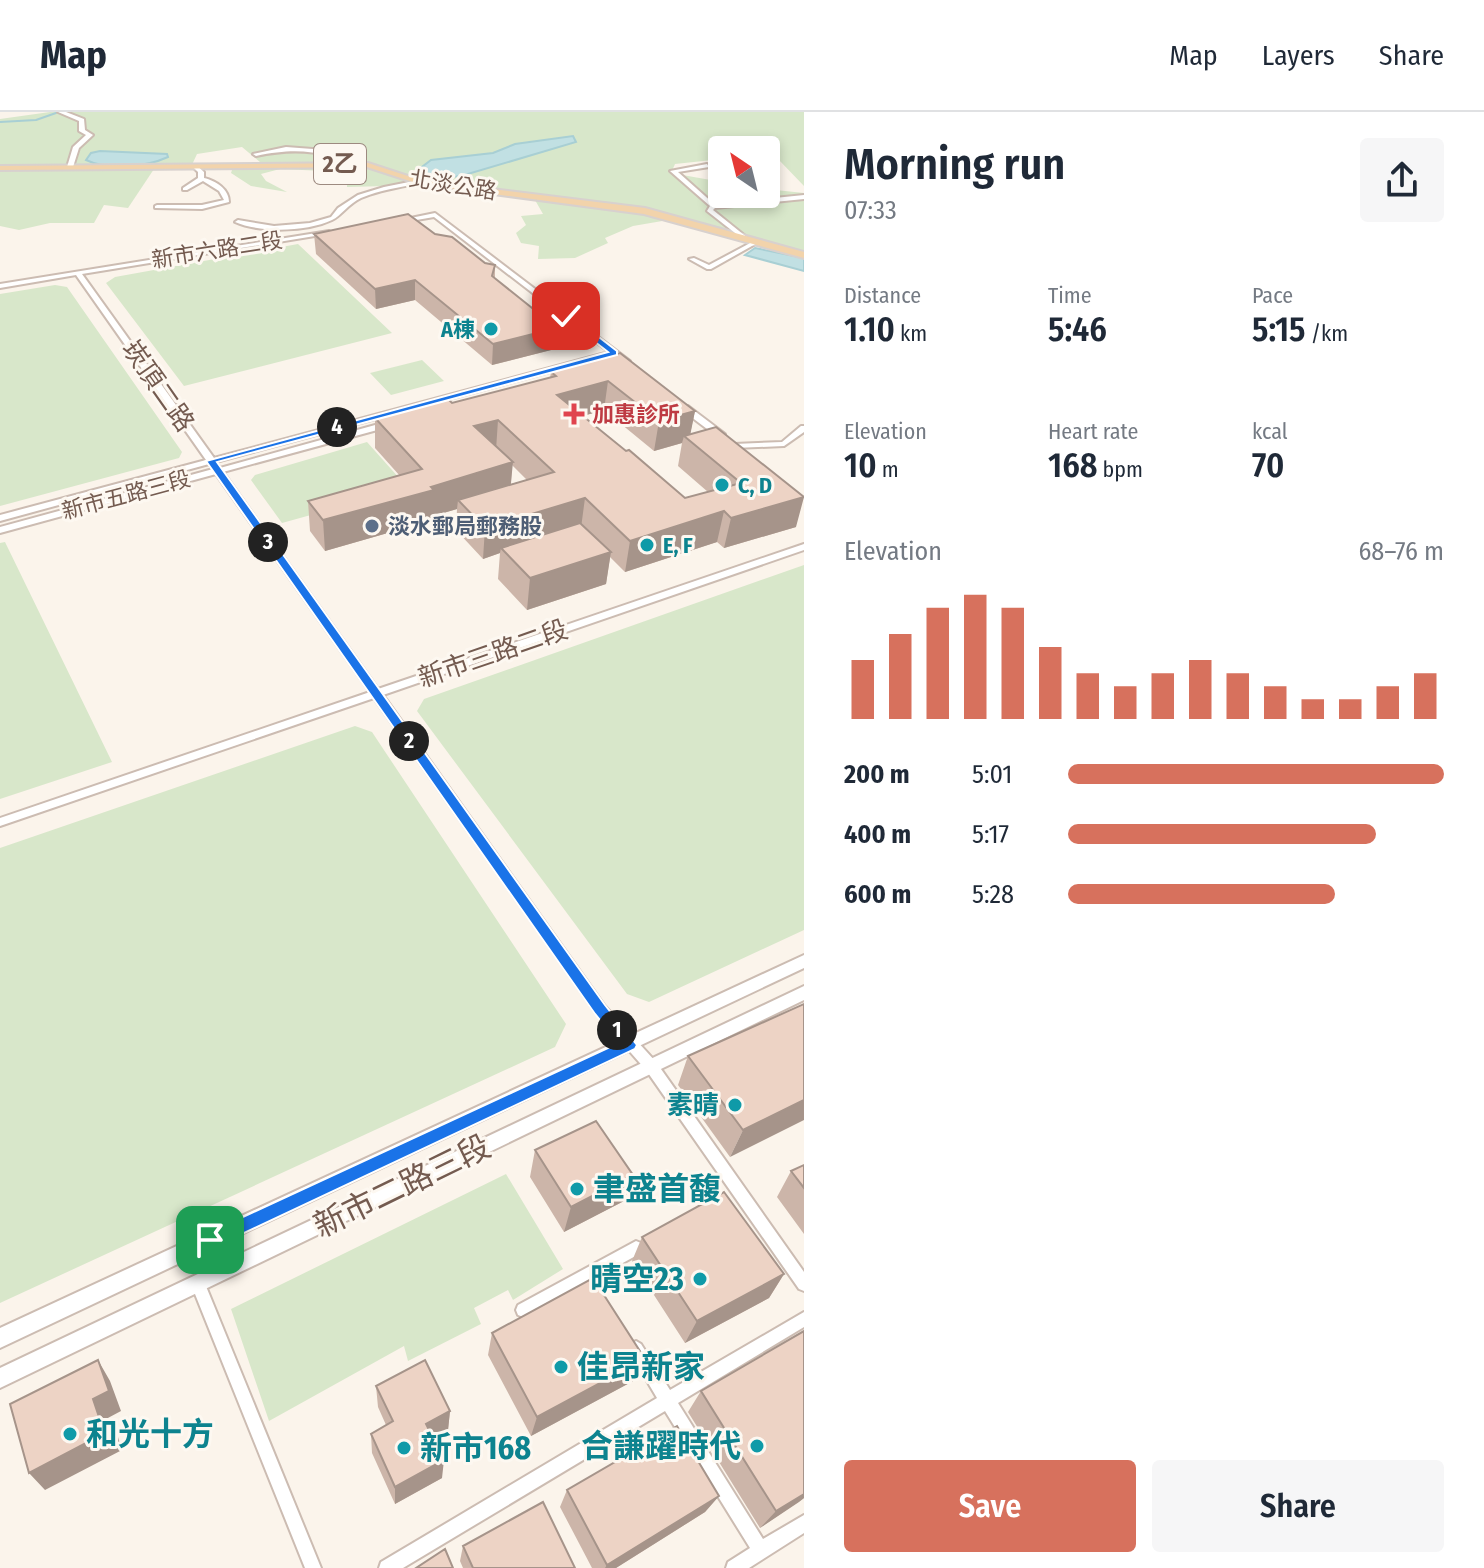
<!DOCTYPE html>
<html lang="en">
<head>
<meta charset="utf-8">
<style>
  :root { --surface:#fff; --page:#f6f6f7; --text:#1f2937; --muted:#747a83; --line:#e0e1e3; --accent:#d7715d }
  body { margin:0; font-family:"Fira Sans Condensed","Noto Sans TC",sans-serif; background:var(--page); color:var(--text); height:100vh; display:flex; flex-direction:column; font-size:30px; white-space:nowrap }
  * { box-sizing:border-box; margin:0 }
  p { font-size:26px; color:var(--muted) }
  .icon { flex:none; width:44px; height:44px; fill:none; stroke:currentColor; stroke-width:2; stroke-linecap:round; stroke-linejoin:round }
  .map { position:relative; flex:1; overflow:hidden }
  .details { display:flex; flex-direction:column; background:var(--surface); width:680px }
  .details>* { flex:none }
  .needle { width:52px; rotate:325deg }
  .controls { position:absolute; left:708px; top:24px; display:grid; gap:16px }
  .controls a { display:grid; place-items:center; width:72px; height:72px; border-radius:8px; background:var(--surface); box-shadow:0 4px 12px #0003; font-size:40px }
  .pin { position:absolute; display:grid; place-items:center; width:68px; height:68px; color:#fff; margin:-34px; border-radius:16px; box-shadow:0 4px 12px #0006 }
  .km { position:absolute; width:40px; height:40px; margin:-20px; border-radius:50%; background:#222; color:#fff; font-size:22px; line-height:40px; text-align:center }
  .round { display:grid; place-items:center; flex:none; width:84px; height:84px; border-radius:8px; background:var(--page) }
  .headline { display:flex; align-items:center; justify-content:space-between; height:136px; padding:0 40px }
  h1 { font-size:44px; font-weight:600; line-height:60px }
  .stats { display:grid; grid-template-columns:repeat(3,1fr); gap:12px; height:136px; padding:8px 40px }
  .stats div { display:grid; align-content:center }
  .stats b { font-size:34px; font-weight:600 }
  .stats small { font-size:22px; font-weight:400 }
  .stats p { font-size:22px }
  .chart { height:224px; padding:16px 40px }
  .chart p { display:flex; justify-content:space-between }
  .chart svg { width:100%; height:144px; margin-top:8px; stroke:var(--accent); stroke-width:6 }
  .primary-button { display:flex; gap:16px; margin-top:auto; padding:16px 40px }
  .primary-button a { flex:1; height:92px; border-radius:8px; background:var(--accent); color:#fff; font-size:32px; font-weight:600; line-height:92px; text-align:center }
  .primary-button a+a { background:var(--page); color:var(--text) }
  ul { padding:0 40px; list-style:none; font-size:26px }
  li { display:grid; grid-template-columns:128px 96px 1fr; align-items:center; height:60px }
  li i { height:20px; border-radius:10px; background:var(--accent) }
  header { display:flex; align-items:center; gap:48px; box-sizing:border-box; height:112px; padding:0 40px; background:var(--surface); border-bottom:2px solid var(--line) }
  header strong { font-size:38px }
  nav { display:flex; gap:44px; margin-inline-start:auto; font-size:28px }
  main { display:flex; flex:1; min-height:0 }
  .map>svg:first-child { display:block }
  .green { fill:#d8e7ca; fill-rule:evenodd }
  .water { fill:#c1e0e3; stroke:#a8cfd4; stroke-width:2 }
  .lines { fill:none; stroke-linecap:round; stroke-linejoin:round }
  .stream { stroke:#a8cfd4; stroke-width:2 }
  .minor-casing { stroke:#ccbcb2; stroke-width:4 }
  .tertiary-casing { stroke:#ccbcb2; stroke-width:4 }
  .primary-casing { stroke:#d8d1ce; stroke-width:4 }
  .minor { fill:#fff; fill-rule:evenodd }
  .tertiary { fill:#fff; fill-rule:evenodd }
  .primary { fill:#f2d3ab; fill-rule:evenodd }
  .wall { fill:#ccb5a9; fill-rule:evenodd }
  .shaded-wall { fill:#a6948a }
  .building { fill:#edd3c5; stroke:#a6948a; stroke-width:2 }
  .route { fill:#1a73e8; stroke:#fff; stroke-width:2 }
  .culture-dot { fill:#0f9aa8; stroke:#fdf8f1; stroke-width:3 }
  .health-dot { fill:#e0444e; stroke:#fdf8f1; stroke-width:3 }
  .service-dot { fill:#5c6f8a; stroke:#fdf8f1; stroke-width:3 }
  .labels { text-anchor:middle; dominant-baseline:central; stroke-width:6; stroke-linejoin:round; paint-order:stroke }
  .far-street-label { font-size:22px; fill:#745b50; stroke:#fdf8f1 }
  .far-culture-label { font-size:22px; font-weight:bold; fill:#0d838f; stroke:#fdf8f1; text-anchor:start }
  .far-health-label { font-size:22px; font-weight:bold; fill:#be3a42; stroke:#fdf8f1; text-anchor:start }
  .far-service-label { font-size:22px; font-weight:bold; fill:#4e5e75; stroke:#fdf8f1; text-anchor:start }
  .shield { fill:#fdf8f1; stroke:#9d8a80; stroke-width:2 }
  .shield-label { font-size:24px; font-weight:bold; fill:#745b50 }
  .street-label { font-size:26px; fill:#745b50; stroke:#fdf8f1 }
  .culture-label { font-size:26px; font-weight:bold; fill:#0d838f; stroke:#fdf8f1; text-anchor:end }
  .near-street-label { font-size:32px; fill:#745b50; stroke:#fdf8f1 }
  .near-culture-label { font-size:32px; font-weight:bold; fill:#0d838f; stroke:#fdf8f1; text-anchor:start }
</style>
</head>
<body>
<header>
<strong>Map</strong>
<nav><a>Map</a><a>Layers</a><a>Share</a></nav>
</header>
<main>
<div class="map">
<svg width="804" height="1456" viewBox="0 0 804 1456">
  <rect width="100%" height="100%" fill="#fbf4eb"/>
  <!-- green -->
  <path class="green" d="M50 0H804V74L779 48 766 45V38H722V47L675 52 671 61 722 70V82H766V77L804 81V144L674 107 633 114 605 126 608 131 575 146 538 147 539 134 521 131 516 121 526 113 521 104 543 102 535 88 526 82 418 67 386 74 347 75V60L280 57 261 62 266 69 287 80 251 74 231 61 233 55 260 50 242 35 197 42 190 57H154L128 96 104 93 94 111H50L19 118 0 114V7ZM575 29 461 64 431 48 493 41 515 32Z
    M298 132 392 221 184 274 106 171 115 165Z
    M55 173 67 175 182 340 179 346 0 394V182Z
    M422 248 444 269 391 283 370 261Z
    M367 330 408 376 282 411 251 368 255 363Z
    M5 430 112 650 0 687V431Z
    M804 453V818L649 890 627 882 417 599 424 587Z
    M355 614 372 620 566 912 555 935 0 1191V736Z
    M506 1062 563 1157 513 1188 508 1178 474 1196 481 1212 408 1249 404 1234 269 1309 231 1197Z"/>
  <!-- water -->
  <path class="water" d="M573 24 576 30 461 64 440 66 418 58 431 48 493 41 515 32Z
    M100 39 167 42 168 45C146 55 109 59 86 48L91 41Z
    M755 136 804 146V159L745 143Z"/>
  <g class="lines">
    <!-- stream -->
    <path class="stream" d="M0 10 36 8 56 1"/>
    <!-- minor casing -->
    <g class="minor-casing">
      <path id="minor" d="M58 0H66L84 7 85 18 93 23 79 36 73 55 70 57 67 55 73 35 86 23 79 19V9Z
        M286 35 326 38 371 53 368 55C324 41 302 34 256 44L253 42Z
        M707 52 709 55 678 60 714 92 804 83V87L715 96 713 98 749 127 744 128 707 99 710 94 670 59Z
        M196 53 204 60V66C216 69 229 77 229 90L202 97 155 96V94L157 93H202L224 88 219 79 203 69 187 78H183V76L198 66V60L193 55Z
        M419 68 421 71C401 75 380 78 361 86 348 92 341 104 332 108 307 120 260 121 235 110L238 108 274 114 310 111 331 105 338 96 358 83 384 75Z
        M435 101 630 249V253H624L613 243 216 350 220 356 386 310H392V314L223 360 378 577 804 432V438L383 583 604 893 656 950 804 1160V1179L799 1177 646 958 596 901 374 586 0 714V706L370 580 216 362 0 421V415L213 357 209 352 0 409V403L206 348 76 163 0 176V172L329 119 330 120 327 122 82 162 214 346 609 240 434 105 399 111 396 109Z
        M754 129 759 130 711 157H707L689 147 694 146 709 153Z
        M682 294H688L725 322V326H719L682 298Z
        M801 314H804V320L784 334 734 336 730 334 734 332 782 330Z
        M636 1129 641 1131 643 1136 641 1141 528 1203 523 1205 518 1203 516 1198 518 1193Z
        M198 1165 203 1167 321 1456H305L191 1172 193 1167Z
        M804 1200V1215L678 1291 763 1427 804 1403V1421L749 1456H726L728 1450 750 1436 665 1299 403 1456H379L381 1450 657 1286 631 1242 628 1237 631 1232 636 1229 641 1232 670 1278Z"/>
    </g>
    <!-- tertiary casing -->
    <g class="tertiary-casing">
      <path id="tertiary" d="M804 843V856L0 1236V1216Z
        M804 874V888L0 1276V1256Z"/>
    </g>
    <!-- primary casing -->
    <g class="primary-casing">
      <path id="primary" d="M368 51 420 68 645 96 804 140V146L644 102 419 72 367 55 0 58V54Z"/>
    </g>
    <!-- minor -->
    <use href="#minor" class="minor"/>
    <!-- tertiary -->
    <use href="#tertiary" class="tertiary"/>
    <!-- primary -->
    <use href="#primary" class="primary"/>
  </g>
  <!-- wall -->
  <path class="wall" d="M314 122H435L485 151 495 153V166L555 237 492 253 415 188 376 197 316 142Z
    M620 241 695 299 690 322 796 415 724 436 717 430 625 460 610 445 606 472 527 498 498 467 500 441 483 447 456 418 457 397 433 404V408L325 439 310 419 308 389 400 364 375 336V306L452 291 550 266 551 260ZM604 298 654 339 682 331 678 354 708 380 685 386 583 304ZM512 353 527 368 511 372Z
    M804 892 730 1045 678 973 688 944Z
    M535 1038 633 1063 624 1089 564 1120 530 1065Z
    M804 1053V1122L777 1085 791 1059Z
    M642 1125 784 1162 769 1186 685 1231 632 1149Z
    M804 1219V1386L760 1416 688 1300 701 1279Z
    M492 1221 645 1247 635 1268 531 1324 488 1243Z
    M376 1274 450 1299 448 1318 434 1326 442 1366 395 1392 372 1341 371 1322 386 1313 378 1295Z
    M567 1378 719 1384 705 1400 616 1456H592L560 1395Z
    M463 1434 575 1456H463L460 1449Z"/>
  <!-- shaded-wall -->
  <path class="shaded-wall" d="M415 168V188L376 197 375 177Z
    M557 216 555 237 492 253 493 232Z
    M608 269 604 298 554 312 557 283Z
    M695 299 689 329 684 324 682 331 654 339 659 309Z
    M498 308 496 338 474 314Z
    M513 350 510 380 458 388 457 397 433 404V408L325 439 323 408Z
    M804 385 796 415 724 436 731 406Z
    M585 386 581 416 501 436 500 441 483 447 485 416Z
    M724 399 717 430 625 460 630 429Z
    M611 440 606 472 527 498 530 466Z
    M804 988V1008L730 1045 743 1018Z
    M633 1063 624 1089 564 1120 571 1095Z
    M784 1162 769 1186 685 1231 697 1209Z
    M645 1247 635 1268 531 1324 537 1305Z
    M98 1248 110 1269 121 1299 106 1307 118 1325 122 1338 45 1378 29 1361 100 1308 93 1287Z
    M450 1299 448 1318 425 1331 426 1312Z
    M444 1348 442 1366 395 1392V1375Z
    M804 1382V1386L799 1390 760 1416 776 1399Z
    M719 1384 705 1400 616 1456H605L607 1453Z"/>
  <!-- building -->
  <path class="building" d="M408 102 435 122 452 125 485 151 495 153 492 164 557 216 493 232 415 168 375 177 314 122Z
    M620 241 695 299 659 309 608 269 557 283 626 339 629 338 685 386 741 371 684 324 716 315 804 385 731 406 724 399 630 429 585 386 485 416 458 388 554 360 498 308 474 314 513 350 431 375 434 378 323 408 308 389 422 357 375 306 447 286 452 291 556 264 551 260Z
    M580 411 611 440 530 466 501 436Z
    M804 892V988L743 1018 688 944Z
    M596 1009 633 1063 571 1095 535 1038Z
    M804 1053V1076L791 1059Z
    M724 1080 784 1162 697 1209 642 1125Z
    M593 1166 645 1247 537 1305 492 1221Z
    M804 1219V1382L776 1399 701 1279Z
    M98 1248 109 1279 93 1287 100 1308 105 1306 109 1319 29 1361 10 1292Z
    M425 1248 450 1299 426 1312 444 1348 395 1375 371 1322 393 1309 376 1274Z
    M677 1314 719 1384 607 1453 567 1378Z
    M543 1390 575 1456H473L463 1434Z
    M445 1437 453 1456H416Z"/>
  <!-- route -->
  <path class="route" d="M563 202H569L617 239V243L217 350 605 893 637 933 635 937 210 1137 204 1134 202 1128 204 1123 619 931 595 902 206 349 608 240 563 205Z"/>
  <!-- markers -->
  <g class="culture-dot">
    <circle cx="491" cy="217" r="8"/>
    <circle cx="722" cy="373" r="8"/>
    <circle cx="647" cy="433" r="8"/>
    <circle cx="735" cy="993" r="8"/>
    <circle cx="577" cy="1077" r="8"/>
    <circle cx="700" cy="1167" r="8"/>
    <circle cx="561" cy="1255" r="8"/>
    <circle cx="70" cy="1322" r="8"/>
    <circle cx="757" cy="1334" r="8"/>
    <circle cx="404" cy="1336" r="8"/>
  </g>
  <path class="health-dot" d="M570 290h8v8h8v8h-8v8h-8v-8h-8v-8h8z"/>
  <circle class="service-dot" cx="372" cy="414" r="8"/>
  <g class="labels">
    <!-- far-street labels -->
    <g class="far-street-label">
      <text transform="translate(453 73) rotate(9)">北淡公路</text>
      <text transform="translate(217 138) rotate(-9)">新市六路二段</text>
      <text transform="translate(126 383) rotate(-15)">新市五路三段</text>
    </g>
    <!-- far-culture labels -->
    <g class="far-culture-label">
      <text x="475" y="217" text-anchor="end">A棟</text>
      <text x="738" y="373">C, D</text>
      <text x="663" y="433">E, F</text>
    </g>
    <!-- far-health labels -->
    <g class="far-health-label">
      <text x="592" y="302">加惠診所</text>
    </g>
    <!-- far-service labels -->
    <g class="far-service-label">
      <text x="388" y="414">淡水郵局郵務股</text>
    </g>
    <!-- shield labels -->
    <rect class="shield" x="314" y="32" width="52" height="40" rx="6"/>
    <g class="shield-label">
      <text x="340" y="52">2乙</text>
    </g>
    <!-- street labels -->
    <g class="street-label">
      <text transform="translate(158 274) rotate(55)">崁頂二路</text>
      <text transform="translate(493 542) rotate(-19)">新市三路二段</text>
    </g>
    <!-- culture labels -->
    <g class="culture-label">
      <text x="719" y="993">素晴</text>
    </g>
    <!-- near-street labels -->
    <g class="near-street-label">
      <text transform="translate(402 1074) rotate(-26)">新市二路三段</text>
    </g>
    <!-- near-culture labels -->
    <g class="near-culture-label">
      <text x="593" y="1077">聿盛首馥</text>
      <text x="684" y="1167" text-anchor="end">晴空23</text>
      <text x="577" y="1255">佳昂新家</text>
      <text x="86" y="1322">和光十方</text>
      <text x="741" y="1334" text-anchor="end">合謙躍時代</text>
      <text x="420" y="1336">新市168</text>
    </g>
  </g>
</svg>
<div class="controls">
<a><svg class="needle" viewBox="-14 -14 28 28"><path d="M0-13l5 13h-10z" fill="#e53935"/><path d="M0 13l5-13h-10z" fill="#747a83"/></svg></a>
</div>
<div class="pin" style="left:210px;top:1128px;background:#1e9e55"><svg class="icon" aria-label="arrive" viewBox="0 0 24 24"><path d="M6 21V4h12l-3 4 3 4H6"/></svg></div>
<div class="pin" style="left:566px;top:204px;background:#d93025"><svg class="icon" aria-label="check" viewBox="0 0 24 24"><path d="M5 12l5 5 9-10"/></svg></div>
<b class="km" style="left:617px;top:918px">1</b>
<b class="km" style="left:409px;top:629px">2</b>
<b class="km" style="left:268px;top:430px">3</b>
<b class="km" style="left:337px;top:315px">4</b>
</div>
<section class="details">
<div class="headline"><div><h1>Morning run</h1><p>07:33</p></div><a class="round"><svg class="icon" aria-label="share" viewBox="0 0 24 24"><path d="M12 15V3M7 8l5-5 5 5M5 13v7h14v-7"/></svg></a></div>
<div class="stats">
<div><p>Distance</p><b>1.10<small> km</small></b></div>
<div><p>Time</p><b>5:46</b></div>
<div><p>Pace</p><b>5:15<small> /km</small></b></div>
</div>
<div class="stats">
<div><p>Elevation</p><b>10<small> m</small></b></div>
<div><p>Heart rate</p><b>168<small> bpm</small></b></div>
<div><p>kcal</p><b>70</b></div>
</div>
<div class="chart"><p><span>Elevation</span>68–76 m</p>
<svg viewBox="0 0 160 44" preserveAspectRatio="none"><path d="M5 44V26M15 44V18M25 44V10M35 44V6M45 44V10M55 44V22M65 44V30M75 44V34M85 44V30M95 44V26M105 44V30M115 44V34M125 44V38M135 44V38M145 44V34M155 44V30"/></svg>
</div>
<ul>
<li><b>200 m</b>5:01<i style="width:100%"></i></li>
<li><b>400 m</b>5:17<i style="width:82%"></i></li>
<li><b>600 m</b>5:28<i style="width:71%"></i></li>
</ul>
<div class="primary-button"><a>Save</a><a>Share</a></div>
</section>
</main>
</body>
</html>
